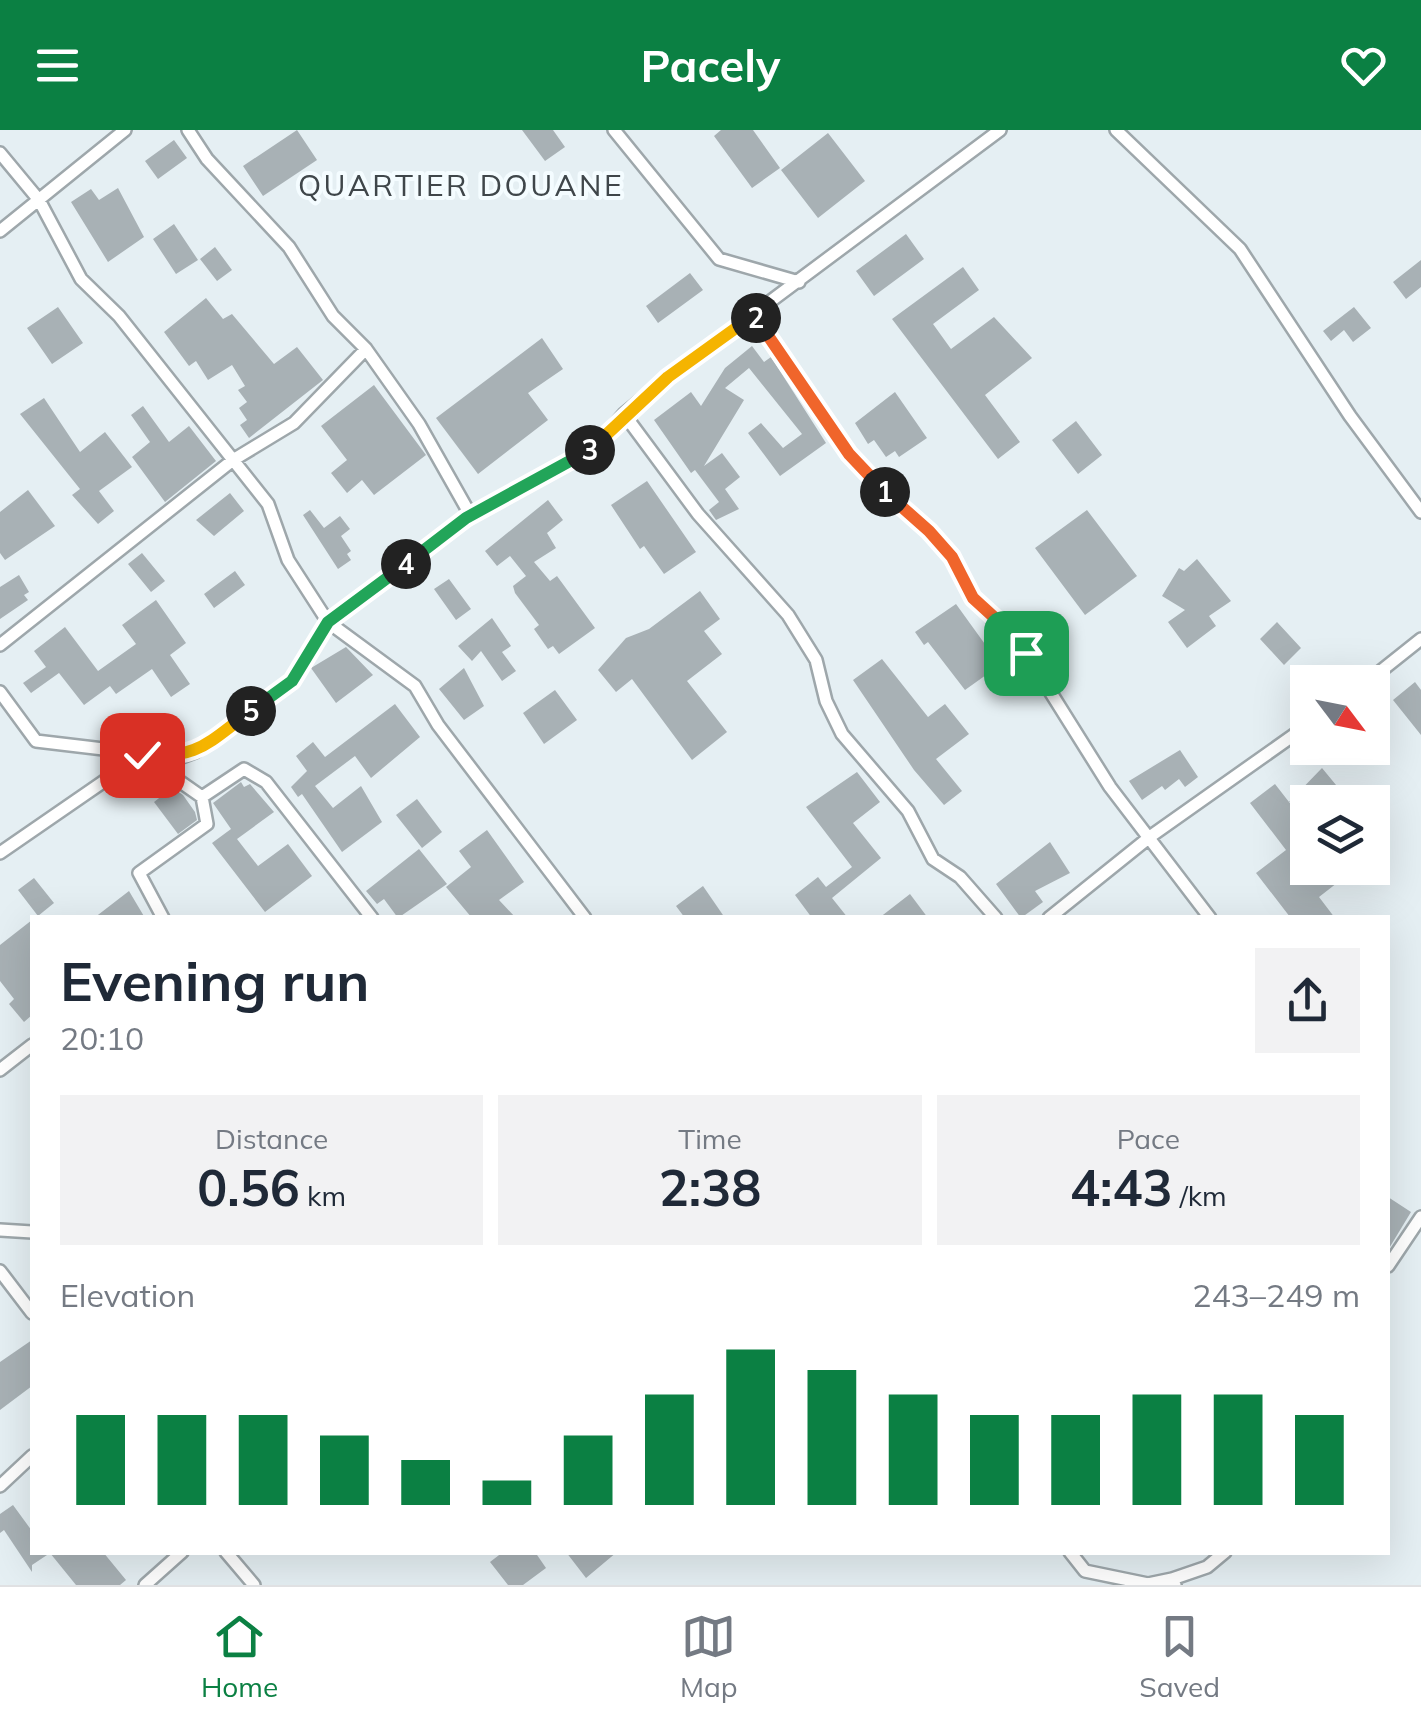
<!DOCTYPE html>
<html lang="en">
<head>
<meta charset="utf-8">
<style>
  :root { --surface:#fff; --page:#f2f2f3; --text:#1f2937; --muted:#747a83; --line:#e0e1e3; --accent:#0b8043 }
  body { margin:0; font-family:Mulish,sans-serif; background:var(--page); color:var(--text); height:100vh; display:flex; flex-direction:column; font-size:38px; white-space:nowrap }
  * { box-sizing:border-box; margin:0 }
  p { font-size:32px; color:var(--muted) }
  .icon { flex:none; width:55px; height:55px; fill:none; stroke:currentColor; stroke-width:2; stroke-linecap:round; stroke-linejoin:round }
  .map { position:relative; flex:1; overflow:hidden }
  .drawer { position:absolute; left:30px; top:785px; width:1360px; height:640px; display:flex; flex-direction:column; background:var(--surface); border-radius:0px; box-shadow:0 10px 40px #0002 }
  .drawer>* { flex:none }
  .needle { width:65px; rotate:122deg }
  .tools { position:absolute; left:1290px; top:535px; display:grid; gap:20px }
  .tools a { display:grid; place-items:center; width:100px; height:100px; border-radius:0px; background:var(--surface); box-shadow:0 10px 40px #0002; font-size:50px }
  .pin { position:absolute; display:grid; place-items:center; width:85px; height:85px; color:#fff; margin:-42px; border-radius:20px; box-shadow:0 5px 15px #0006 }
  .km { position:absolute; width:50px; height:50px; margin:-25px; border-radius:50%; background:#222; color:#fff; font-size:28px; line-height:50px; text-align:center }
  .round { display:grid; place-items:center; flex:none; width:105px; height:105px; border-radius:0px; background:var(--page) }
  .overview { display:flex; align-items:center; justify-content:space-between; height:170px; padding:0 30px }
  h1 { font-size:55px; font-weight:700; line-height:75px }
  .metrics { display:grid; grid-template-columns:repeat(3,1fr); gap:15px; height:170px; padding:10px 30px }
  .metrics div { display:grid; align-content:center; border-radius:0px; background:var(--page); text-align:center }
  .metrics b { font-size:50px; font-weight:700 }
  .metrics small { font-size:28px; font-weight:400 }
  .metrics p { font-size:28px }
  .chart { height:280px; padding:20px 30px }
  .chart p { display:flex; justify-content:space-between }
  .chart svg { width:100%; height:180px; margin-top:10px; stroke:var(--accent); stroke-width:6 }
  header { display:flex; justify-content:space-between; align-items:center; height:130px; padding:0 30px; background:var(--accent); color:#fff; font-size:45px; font-weight:700 }
  .tab-bar { display:flex; justify-content:space-around; align-items:center; height:140px; border-top:2px solid var(--line); background:var(--surface); font-size:28px; color:var(--muted) }
  .tab-bar a { display:grid; justify-items:center; gap:5px }
  .tab-bar .active { color:var(--accent) }
  .map>svg:first-child { display:block }
  .building { fill:#a8b1b5 }
  .lines { fill:none; stroke-linecap:round; stroke-linejoin:round }
  .minor-casing { stroke:#9ea7ab; stroke-width:16 }
  .minor { stroke:#fff; stroke-width:11 }
  .split-1-casing { stroke:#fff; stroke-width:20 }
  .split-2-casing { stroke:#fff; stroke-width:20 }
  .split-3-casing { stroke:#fff; stroke-width:20 }
  .split-4-casing { stroke:#fff; stroke-width:20 }
  .split-5-casing { stroke:#fff; stroke-width:20 }
  .split-6-casing { stroke:#fff; stroke-width:20 }
  .split-1 { stroke:#f0652b; stroke-width:12 }
  .split-2 { stroke:#f0652b; stroke-width:12 }
  .split-3 { stroke:#f5b400; stroke-width:12 }
  .split-4 { stroke:#22a559; stroke-width:12 }
  .split-5 { stroke:#22a559; stroke-width:12 }
  .split-6 { stroke:#f5b400; stroke-width:12 }
  .labels { text-anchor:middle; dominant-baseline:central; stroke-width:8; stroke-linejoin:round; paint-order:stroke }
  .neighbourhood-label { font-size:30px; letter-spacing:2.5px; fill:#3f464a; stroke:#f4fcff }
</style>
</head>
<body>
<header><svg class="icon" aria-label="menu" viewBox="0 0 24 24"><path d="M4 6h16M4 12h16M4 18h16"/></svg>Pacely<svg class="icon" aria-label="heart" viewBox="0 0 24 24"><path d="M12 20l-8-8c-3-5 5-10 8-4 3-6 11-1 8 4z"/></svg></header>
<div class="map">
<svg width="1421" height="1455" viewBox="0 0 1421 1455">
  <rect width="100%" height="100%" fill="#e5eff3"/>
  <!-- building -->
  <path class="building" d="M297 0 317 30 263 66 243 36Z
    M522 0H553L565 17 545 31Z
    M721 0H753L780 38 752 58 714 6Z
    M828 3 865 51 818 88 781 40Z
    M174 10 187 28 158 49 145 31Z
    M118 58 144 107 108 132 71 72 91 59 99 70Z
    M174 94 198 130 176 144 153 109Z
    M906 104 924 129 874 166 856 141Z
    M215 117 232 140 217 151 200 129Z
    M1421 130V157L1406 169 1393 152Z
    M963 137 979 160 933 194 951 219 994 187 1032 228 985 265 1020 312 998 329 892 189Z
    M690 143 703 160 658 193 646 176Z
    M206 168 223 189 232 184 274 234 297 217 323 250 249 308 240 295 247 290 239 278 247 272 238 260 245 256 232 235 208 250 196 231 189 236 164 202Z
    M58 177 83 213 52 234 27 198Z
    M1354 177 1371 198 1353 212 1344 200 1331 211 1323 201Z
    M542 208 563 239 528 263 548 290 478 344 436 288Z
    M752 216 764 232 771 227 826 313 780 346 748 303 761 293 783 318 802 304 749 238 725 258 744 270 704 336 722 323 740 347 725 359 739 379 716 390 709 380 719 372 695 340 691 343 654 290 691 262 701 276 725 238Z
    M374 255 426 325 374 365 362 350 347 363 331 343 347 330 321 296Z
    M895 262 927 308 899 327 895 321 886 327 874 310 868 314 855 293Z
    M44 268 80 322 105 302 132 337 99 361 114 381 98 394 72 365 80 359 20 284Z
    M143 276 169 312 189 296 216 331 165 372 132 327 150 312 131 285Z
    M1076 291 1102 325 1078 344 1052 310Z
    M647 351 696 422 664 444 644 416 640 419 611 375Z
    M28 360 55 396 5 430 0 423V382Z
    M230 363 244 381 214 406 196 390Z
    M548 370 563 390 547 403 556 418 534 432 550 451 557 446 595 498 559 524 553 516 548 519 534 499 539 495 515 463 513 456 526 446 510 426 497 436 485 421Z
    M310 380 324 398 340 386 350 399 341 406 351 421 347 424 351 430 338 439 303 385Z
    M1087 380 1137 446 1085 485 1035 418Z
    M142 423 165 451 151 462 128 434Z
    M1197 429 1231 471 1209 486 1216 496 1187 518 1168 492 1185 480 1162 466 1179 438 1184 441Z
    M235 441 245 455 214 478 204 464Z
    M19 445 29 462 24 465 28 470 0 489V457Z
    M449 449 471 479 456 490 434 459Z
    M700 461 720 489 704 501 722 524 687 551 727 602 692 630 632 549 616 562 598 540 626 508 649 499Z
    M156 470 186 513 170 525 190 554 171 567 152 539 116 564 110 556 84 575 59 543 31 563 23 553 46 537 34 521 65 497 98 541 136 514 122 495Z
    M956 474 1000 535 965 560 928 512 924 515 915 502Z
    M492 488 511 516 502 522 516 541 502 551 481 521 472 531 458 516Z
    M1277 492 1301 518 1284 535 1260 509Z
    M346 517 373 545 336 573 311 538Z
    M882 529 928 587 945 574 969 604 936 629 962 661 944 675 914 640 853 550Z
    M464 538 484 576 464 590 439 559Z
    M1415 552 1421 560V605L1393 570Z
    M555 560 577 590 544 614 523 583Z
    M395 574 420 607 371 648 355 626 315 656 333 678 361 656 382 692 342 722 302 664 298 667 291 657 307 641 296 626 313 612 325 627Z
    M1180 620 1198 647 1185 657 1179 649 1165 660 1162 656 1142 670 1129 651Z
    M1322 638 1341 661 1348 656 1356 667 1350 672H1289L1308 696V738H1326L1337 753 1319 767 1335 788 1290 787 1256 743 1286 720 1250 673 1275 654 1289 672Z
    M857 642 880 672 853 693 881 728 832 768 848 788H812L795 765 818 747 826 757 852 737 806 677Z
    M163 651 183 665 195 682 197 690 178 704 154 672 163 665 157 657Z
    M241 652 244 657 250 654 274 682 237 709 258 736 288 714 312 746 265 782 212 713 231 699 213 673Z
    M417 669 442 702 422 718 396 685Z
    M487 700 524 752 499 770 516 788H472L446 757 471 737 459 721Z
    M1050 712 1070 743 1035 761 1043 772 1021 788 996 754Z
    M419 719 447 754 398 788 384 769 377 774 366 761Z
    M34 748 54 773 38 786 18 760Z
    M703 756 725 788H685L676 776Z
    M129 761 145 788H94Z
    M910 764 928 788H879Z
    M32 790V885L24 892 9 874 14 869 0 851V815Z
    M1388 1067 1411 1082 1388 1120Z
    M32 1210V1256L0 1280V1232Z
    M13 1375 32 1401V1422H103L126 1450 120 1455H76L50 1423 32 1435V1442L4 1400 0 1403V1384Z
    M503 1422H535L546 1438 523 1455H508L490 1432Z
    M566 1422H617L586 1448Z"/>
  <g class="lines">
    <!-- minor casing -->
    <g class="minor-casing">
      <path id="minor" d="M188 0 207 29 289 117 333 186 366 219 419 294 471 386
        M614 0 719 129 799 152
        M1116 0 1240 119 1350 286 1421 382
        M0 23 39 70 81 149 119 186 268 374 288 430 328 492 415 556 438 595 585 788
        M0 101 125 0
        M754 185 849 323 929 401 952 427 973 468 1008 500 1026 523 1110 657 1210 788
        M624 284 698 384 788 485 816 530 826 571 842 604 908 681 933 729 960 747 996 788
        M0 515 233 330 294 293 366 219
        M1367 552 1421 509
        M0 562 36 611 179 628 195 622 292 551 328 492 466 388 595 318 624 284 669 247 1000 0
        M0 723 142 625 202 667 244 639 266 652 372 788
        M163 788 139 743 207 694 202 667
        M1049 788 1151 706 1308 595
        M0 940 32 915
        M0 1100 32 1102
        M1388 1136 1421 1087
        M0 1141 32 1183
        M0 1356 32 1326
        M226 1422 254 1455
        M1070 1422 1085 1441 1148 1454 1172 1449 1175 1455
        M1172 1449 1207 1437 1225 1422
        M145 1455 182 1422"/>
    </g>
    <!-- minor -->
    <use href="#minor" class="minor"/>
  </g>
  <g class="lines">
    <!-- split-1 casing -->
    <g class="split-1-casing">
      <path id="split-1" d="M885 362 929 401 952 427 973 468 1008 500 1026 523"/>
    </g>
    <!-- split-2 casing -->
    <g class="split-2-casing">
      <path id="split-2" d="M756 188 849 324 885 362"/>
    </g>
    <!-- split-3 casing -->
    <g class="split-3-casing">
      <path id="split-3" d="M590 320 668 247 754 185 756 188"/>
    </g>
    <!-- split-4 casing -->
    <g class="split-4-casing">
      <path id="split-4" d="M406 434 466 388 590 320"/>
    </g>
    <!-- split-5 casing -->
    <g class="split-5-casing">
      <path id="split-5" d="M251 581 292 551 328 492 406 434"/>
    </g>
    <!-- split-6 casing -->
    <g class="split-6-casing">
      <path id="split-6" d="M142 625C199 629 207 613 251 581"/>
    </g>
    <!-- split-1 -->
    <use href="#split-1" class="split-1"/>
    <!-- split-2 -->
    <use href="#split-2" class="split-2"/>
    <!-- split-3 -->
    <use href="#split-3" class="split-3"/>
    <!-- split-4 -->
    <use href="#split-4" class="split-4"/>
    <!-- split-5 -->
    <use href="#split-5" class="split-5"/>
    <!-- split-6 -->
    <use href="#split-6" class="split-6"/>
  </g>
  <g class="labels">
    <!-- neighbourhood labels -->
    <g class="neighbourhood-label">
      <text x="461" y="55">QUARTIER DOUANE</text>
    </g>
  </g>
</svg>
<div class="tools">
<a><svg class="needle" viewBox="-14 -14 28 28"><path d="M0-13l5 13h-10z" fill="#e53935"/><path d="M0 13l5-13h-10z" fill="#747a83"/></svg></a>
<a><svg class="icon" aria-label="layers" viewBox="0 0 24 24"><path d="M12 4l9 5-9 5-9-5zM3 14l9 5 9-5"/></svg></a>
</div>
<div class="pin" style="left:1026px;top:523px;background:#1e9e55"><svg class="icon" aria-label="arrive" viewBox="0 0 24 24"><path d="M6 21V4h12l-3 4 3 4H6"/></svg></div>
<div class="pin" style="left:142px;top:625px;background:#d93025"><svg class="icon" aria-label="check" viewBox="0 0 24 24"><path d="M5 12l5 5 9-10"/></svg></div>
<b class="km" style="left:885px;top:362px">1</b>
<b class="km" style="left:756px;top:188px">2</b>
<b class="km" style="left:590px;top:320px">3</b>
<b class="km" style="left:406px;top:434px">4</b>
<b class="km" style="left:251px;top:581px">5</b>
<section class="drawer">
<div class="overview"><div><h1>Evening run</h1><p>20:10</p></div><a class="round"><svg class="icon" aria-label="share" viewBox="0 0 24 24"><path d="M12 15V3M7 8l5-5 5 5M5 13v7h14v-7"/></svg></a></div>
<div class="metrics">
<div><p>Distance</p><b>0.56<small> km</small></b></div>
<div><p>Time</p><b>2:38</b></div>
<div><p>Pace</p><b>4:43<small> /km</small></b></div>
</div>
<div class="chart"><p><span>Elevation</span>243–249 m</p>
<svg viewBox="0 0 160 44" preserveAspectRatio="none"><path d="M5 44V22M15 44V22M25 44V22M35 44V27M45 44V33M55 44V38M65 44V27M75 44V17M85 44V6M95 44V11M105 44V17M115 44V22M125 44V22M135 44V17M145 44V17M155 44V22"/></svg>
</div>
</section>
</div>
<nav class="tab-bar">
<a class="active"><svg class="icon" aria-label="home" viewBox="0 0 24 24"><path d="M3 11l9-7 9 7M6 9v11h12V9"/></svg>Home</a>
<a><svg class="icon" aria-label="map" viewBox="0 0 24 24"><path d="M3 6l6-2 6 2 6-2v14l-6 2-6-2-6 2zM9 4v14M15 6v14"/></svg>Map</a>
<a><svg class="icon" aria-label="saved" viewBox="0 0 24 24"><path d="M7 4h10v16l-5-4-5 4z"/></svg>Saved</a>
</nav>
</body>
</html>
